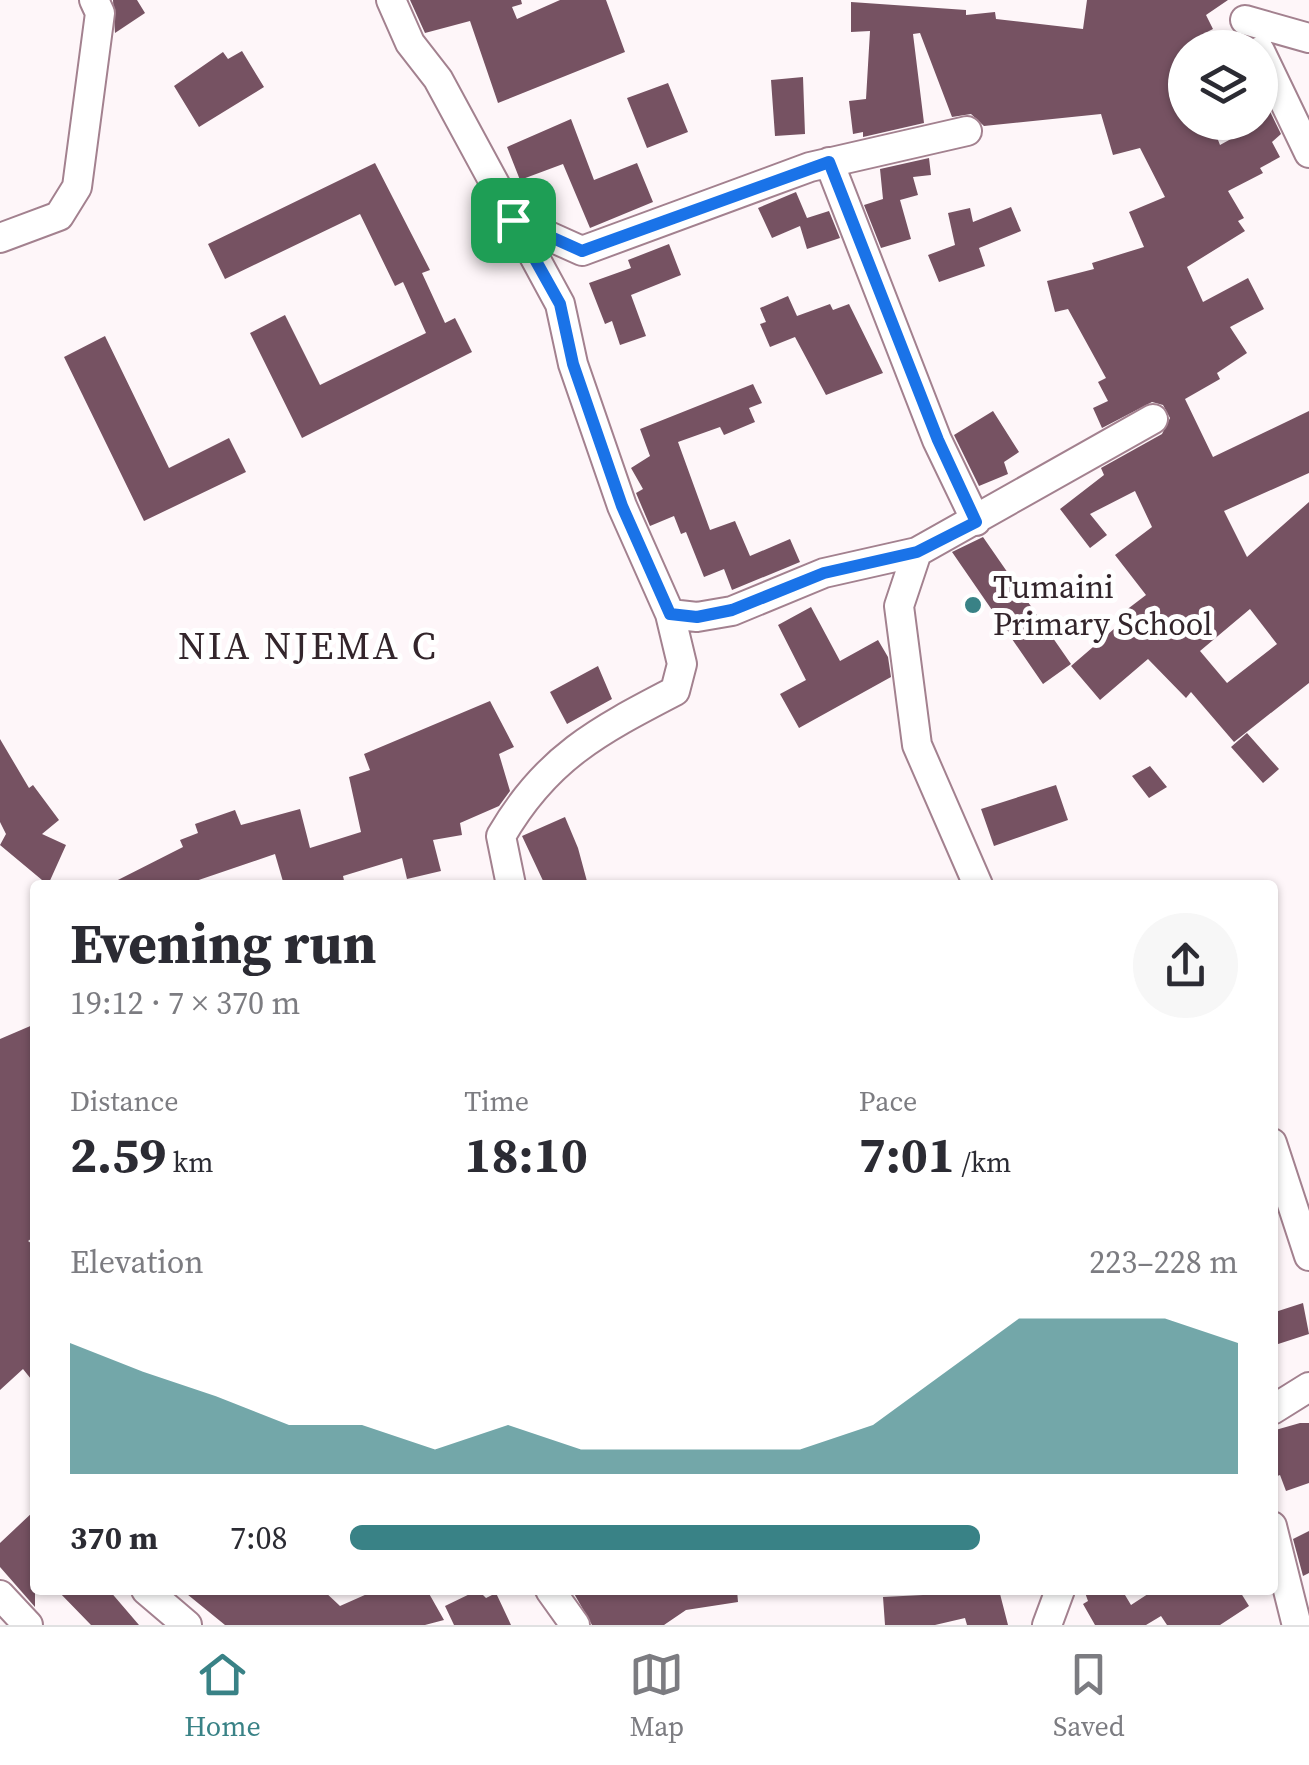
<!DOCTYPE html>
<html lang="en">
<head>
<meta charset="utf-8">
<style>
  :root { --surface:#fff; --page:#f7f7f7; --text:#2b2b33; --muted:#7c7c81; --line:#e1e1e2; --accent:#398286 }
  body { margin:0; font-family:"Source Serif 4",serif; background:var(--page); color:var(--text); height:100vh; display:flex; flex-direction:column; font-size:38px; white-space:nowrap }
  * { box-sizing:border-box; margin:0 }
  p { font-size:32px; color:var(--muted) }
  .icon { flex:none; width:55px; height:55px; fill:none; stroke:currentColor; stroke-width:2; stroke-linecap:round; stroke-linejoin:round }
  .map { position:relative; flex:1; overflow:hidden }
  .sheet { position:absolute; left:30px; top:880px; width:1248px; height:715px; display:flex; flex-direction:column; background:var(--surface); border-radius:10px; box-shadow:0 2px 8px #0004 }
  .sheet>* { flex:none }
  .tools { position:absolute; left:1168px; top:30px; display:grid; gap:20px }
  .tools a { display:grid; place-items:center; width:110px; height:110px; border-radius:50%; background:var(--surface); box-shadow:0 2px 8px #0004; font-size:50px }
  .pin { position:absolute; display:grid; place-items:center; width:85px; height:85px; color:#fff; margin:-42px; border-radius:20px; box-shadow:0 5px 15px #0006 }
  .round { display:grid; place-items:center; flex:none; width:105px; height:105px; border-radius:52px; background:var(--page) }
  .head { display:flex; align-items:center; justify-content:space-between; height:170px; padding:0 40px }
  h1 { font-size:55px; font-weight:700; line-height:75px }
  .metrics { display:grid; grid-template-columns:repeat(3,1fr); gap:15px; height:170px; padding:10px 40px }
  .metrics div { display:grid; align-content:center }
  .metrics b { font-size:50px; font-weight:700 }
  .metrics small { font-size:28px; font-weight:400 }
  .metrics p { font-size:28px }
  .chart { height:280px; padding:20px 40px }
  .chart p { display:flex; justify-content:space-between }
  .chart svg { width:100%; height:180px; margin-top:10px; fill:var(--accent); opacity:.7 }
  ul { padding:0 40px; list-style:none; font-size:32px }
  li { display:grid; grid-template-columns:160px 120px 1fr; align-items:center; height:75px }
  li i { height:25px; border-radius:12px; background:var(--accent) }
  .menu { display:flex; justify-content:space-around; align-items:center; height:140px; border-top:2px solid var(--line); background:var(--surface); font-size:28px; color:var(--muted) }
  .menu a { display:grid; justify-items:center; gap:5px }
  .menu .current { color:var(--accent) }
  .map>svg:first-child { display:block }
  .building { fill:#765262; fill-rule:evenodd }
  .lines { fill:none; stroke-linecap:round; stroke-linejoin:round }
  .minor-casing { stroke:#a3818f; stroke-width:32 }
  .minor { stroke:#fff; stroke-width:28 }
  .route-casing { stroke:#fff; stroke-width:20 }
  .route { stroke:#1a73e8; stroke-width:12 }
  .poi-dot { fill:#398286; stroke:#fff; stroke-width:4 }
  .labels { text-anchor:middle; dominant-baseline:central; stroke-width:10; stroke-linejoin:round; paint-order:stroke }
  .poi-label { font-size:32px; fill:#33252b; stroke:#fff; text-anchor:start }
  .quarter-label { font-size:38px; letter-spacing:2.5px; fill:#33252b; stroke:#fff }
</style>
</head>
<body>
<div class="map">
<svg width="1309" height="1625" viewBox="0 0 1309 1625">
  <rect width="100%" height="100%" fill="#fef6f9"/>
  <!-- building -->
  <path class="building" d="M113 0H137L145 13 115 33Z
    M410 0H521L522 4 512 7 517 19 560 0H606L625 52 498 103 470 21 425 33Z
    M1087 0H1228L1206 15 1213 29 1203 34 1213 48H1185V122H1211L1220 145 1260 123V91L1281 134 1272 142 1280 157 1260 168 1263 173 1228 191 1244 218 1238 221 1245 231 1187 267 1203 302 1248 278 1264 309 1230 327 1247 353 1217 373 1220 379 1185 399 1213 457 1309 411V473L1224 511 1247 557 1309 502V683L1234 742 1191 692 1186 698 1148 659 1100 700 1071 666 1129 616 1125 611 1146 595 1115 555 1152 527 1135 491 1090 514 1107 535 1090 548 1060 509 1104 475 1101 468 1162 434 1170 418 1163 405 1152 402 1102 428 1093 408 1108 401 1098 382 1106 378 1068 309 1055 312 1047 281 1094 269 1092 263 1144 247 1129 212 1165 197 1140 148 1113 155 1101 114 984 126 971 114 952 117 920 33 913 34 924 123 863 137V132L853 134 849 101 866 99 870 31 851 32V2L966 10V15L995 12 996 19 1083 29ZM1250 609 1277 644 1227 683 1200 651Z
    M242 51 264 87 199 127 174 86 223 52 228 59Z
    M803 77 805 134 775 136 771 80Z
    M668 83 688 132 647 148 627 98Z
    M571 119 594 180 637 163 653 202 590 228 563 164 520 180 507 147Z
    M929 158 931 175 913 177 918 195 900 200 911 239 881 248 864 205 883 199 880 169Z
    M375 163 430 270 422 273 445 323 455 318 472 352 302 438 250 333 285 315 320 385 426 333 403 282 395 286 360 214 225 279 208 244Z
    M796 192 807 218 829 211 840 238 807 249 800 226 772 238 758 208Z
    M1011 207 1021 231 979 248 985 266 939 282 928 255 955 245 948 213 970 208 973 222Z
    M669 244 681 275 631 295 646 336 620 345 612 321 605 324 589 283 631 268 628 260Z
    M788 296 797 316 830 304 833 310 849 304 883 373 826 395 795 337 770 347 760 324 766 322 760 308Z
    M105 336 169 468 229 438 246 472 144 521 64 357Z
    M753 384 762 403 749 408 755 422 724 435 720 427 678 442 710 530 735 521 750 556 790 539 800 562 732 590 724 569 704 577 686 532 681 534 674 516 650 526 636 493 643 489 631 468 650 456 640 429Z
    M993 411 1019 452 1004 462 1008 474 979 486 954 435Z
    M983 537 1071 664 1043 684 952 552Z
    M811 607 840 661 878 640 888 657 891 677 799 728 780 694 806 680 778 625Z
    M598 666 612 699 567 724 550 692Z
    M490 701 514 747 499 754 510 791 499 806 460 823 462 835 433 840 441 871 407 879 402 858 343 876 345 885H284L275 854 184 885H108L183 847 180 840 198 833 195 824 235 810 241 825 300 809 310 848 361 832 349 777 370 770 364 754Z
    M1247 733 1279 769 1263 783 1231 747Z
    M0 739 29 788 33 785 59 820 42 834 66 845 48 885 0 845 6 834 0 822Z
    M1150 766 1167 787 1149 798 1132 776Z
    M1056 785 1068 820 994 846 981 809Z
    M565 817 578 848 588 885H545L522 836Z
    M35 1024V1236L28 1241 35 1246V1384L23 1369 0 1390V1039Z
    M1303 1303 1309 1334 1272 1346V1313Z
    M1300 1423H1309V1483L1286 1491 1280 1475 1272 1478V1431Z
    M35 1510V1607L0 1567V1543Z
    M1309 1531V1573L1303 1576 1293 1539Z
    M57 1590H109L139 1625H91Z
    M182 1590H323L340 1606 376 1590H427L444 1620 425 1625H225Z
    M478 1590 486 1598 496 1593 511 1625H454L445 1606Z
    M572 1590H737L738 1602 686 1610 664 1625H592Z
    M922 1590H999L1008 1625H967L965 1618 935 1625H885L883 1597 923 1595Z
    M1084 1590H1122L1131 1605 1154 1590H1239L1249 1606 1220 1625H1167L1161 1616 1146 1625H1095L1083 1604 1088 1601Z"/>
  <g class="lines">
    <!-- minor casing -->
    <g class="minor-casing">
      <path id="minor" d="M391 0 410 43 438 79 560 304 573 364 622 506 670 614 682 664 675 691C598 731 546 758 501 836L511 885
        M1245 20 1309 38
        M1260 51 1309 153
        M829 162 937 440 976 521
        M513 220 582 251 810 167 967 131
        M0 238 59 216 77 187 100 13 94 0
        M917 552 899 606 917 745 978 885
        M670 614 697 617 732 611 824 573 917 552 1153 419
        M1272 1143 1309 1256
        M1272 1410 1309 1387
        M1272 1526 1296 1622
        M146 1590 187 1625
        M550 1590 575 1625
        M0 1595 28 1625
        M1047 1625 1060 1590"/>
    </g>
    <!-- minor -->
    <use href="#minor" class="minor"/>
  </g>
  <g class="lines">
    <!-- route casing -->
    <g class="route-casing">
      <path id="route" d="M829 162 938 440 976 522 917 552 824 573 732 610 697 617 670 614 622 506 573 364 560 304 513 220 582 251Z"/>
    </g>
    <!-- route -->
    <use href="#route" class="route"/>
  </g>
  <!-- markers -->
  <circle class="poi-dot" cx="973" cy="605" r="10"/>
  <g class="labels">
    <!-- poi labels -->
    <g class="poi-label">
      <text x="993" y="587">Tumaini<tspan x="993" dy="37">Primary School</tspan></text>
    </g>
    <!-- quarter labels -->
    <g class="quarter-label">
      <text x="308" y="646">NIA NJEMA C</text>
    </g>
  </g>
</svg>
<div class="tools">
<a><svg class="icon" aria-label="layers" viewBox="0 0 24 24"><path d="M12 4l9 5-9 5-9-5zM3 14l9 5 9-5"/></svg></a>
</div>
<div class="pin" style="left:513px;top:220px;background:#1e9e55"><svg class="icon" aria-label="arrive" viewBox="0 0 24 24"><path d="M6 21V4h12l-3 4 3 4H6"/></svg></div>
<section class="sheet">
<div class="head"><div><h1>Evening run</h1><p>19:12 · 7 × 370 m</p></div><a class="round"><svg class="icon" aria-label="share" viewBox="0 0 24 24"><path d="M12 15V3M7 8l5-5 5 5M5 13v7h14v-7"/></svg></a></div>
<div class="metrics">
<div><p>Distance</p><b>2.59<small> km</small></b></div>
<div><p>Time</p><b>18:10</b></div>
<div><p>Pace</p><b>7:01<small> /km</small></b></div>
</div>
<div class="chart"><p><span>Elevation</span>223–228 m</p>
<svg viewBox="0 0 160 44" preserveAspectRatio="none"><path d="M0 44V12L10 19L20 25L30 32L40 32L50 38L60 32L70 38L80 38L90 38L100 38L110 32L120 19L130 6L140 6L150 6L160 12V44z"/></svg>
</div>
<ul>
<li><b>370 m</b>7:08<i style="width:71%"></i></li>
</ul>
</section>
</div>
<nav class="menu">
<a class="current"><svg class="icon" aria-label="home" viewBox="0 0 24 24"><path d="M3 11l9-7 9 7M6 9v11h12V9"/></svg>Home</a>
<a><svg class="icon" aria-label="map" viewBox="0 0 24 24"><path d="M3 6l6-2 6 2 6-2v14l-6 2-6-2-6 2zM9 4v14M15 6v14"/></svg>Map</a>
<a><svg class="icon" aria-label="saved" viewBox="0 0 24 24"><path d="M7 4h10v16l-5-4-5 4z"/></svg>Saved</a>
</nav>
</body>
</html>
